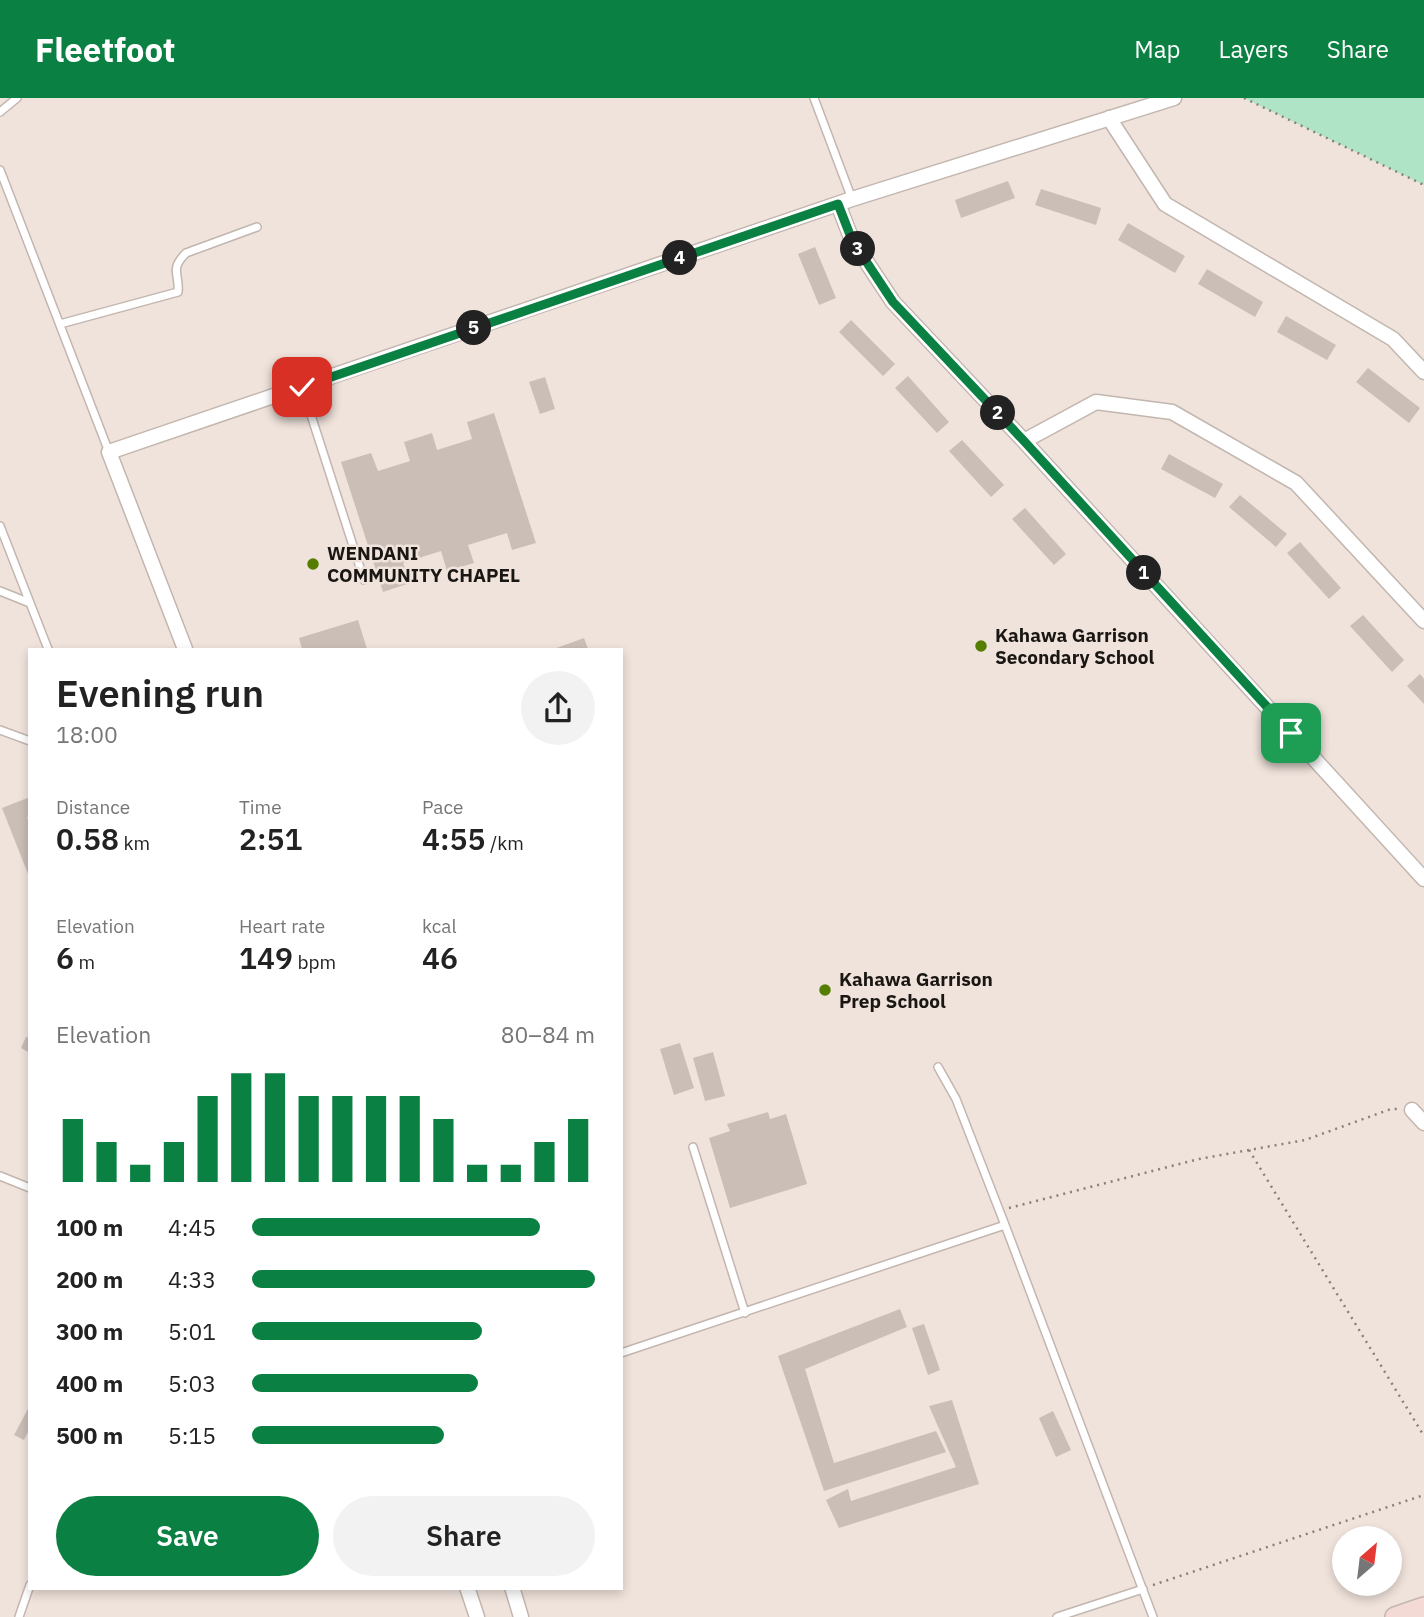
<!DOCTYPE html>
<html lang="en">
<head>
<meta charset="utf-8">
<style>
  :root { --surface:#fff; --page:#f2f2f2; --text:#222; --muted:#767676; --accent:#0b8043 }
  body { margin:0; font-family:"IBM Plex Sans",sans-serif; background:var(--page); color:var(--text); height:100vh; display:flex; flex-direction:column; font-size:26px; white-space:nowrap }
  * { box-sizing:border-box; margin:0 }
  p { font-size:23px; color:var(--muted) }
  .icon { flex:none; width:38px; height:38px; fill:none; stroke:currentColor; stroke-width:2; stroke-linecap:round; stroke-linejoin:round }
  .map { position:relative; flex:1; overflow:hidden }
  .side { position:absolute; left:28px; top:550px; width:595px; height:942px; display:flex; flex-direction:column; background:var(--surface); border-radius:0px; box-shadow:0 4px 10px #0003 }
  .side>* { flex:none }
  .needle { width:46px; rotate:28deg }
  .controls { position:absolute; left:1332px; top:1428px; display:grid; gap:14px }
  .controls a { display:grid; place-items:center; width:70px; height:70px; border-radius:50%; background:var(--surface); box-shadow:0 4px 10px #0003; font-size:35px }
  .pin { position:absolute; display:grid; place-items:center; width:60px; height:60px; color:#fff; margin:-30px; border-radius:14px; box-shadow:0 4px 10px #0006 }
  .km { position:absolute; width:35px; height:35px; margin:-18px; border-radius:50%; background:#222; color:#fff; font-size:19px; line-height:35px; text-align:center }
  .round { display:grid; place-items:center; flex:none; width:74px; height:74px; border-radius:37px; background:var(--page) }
  .summary { display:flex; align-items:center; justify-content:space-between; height:119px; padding:0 28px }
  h1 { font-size:38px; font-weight:600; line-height:52px }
  .metrics { display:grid; grid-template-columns:repeat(3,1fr); gap:10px; height:119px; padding:7px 28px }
  .metrics div { display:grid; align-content:center }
  .metrics b { font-size:30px; font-weight:600 }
  .metrics small { font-size:19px; font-weight:400 }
  .metrics p { font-size:19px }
  .chart { height:196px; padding:14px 28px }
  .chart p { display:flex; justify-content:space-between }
  .chart svg { width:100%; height:126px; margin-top:7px; stroke:var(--accent); stroke-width:6 }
  .action { display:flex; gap:14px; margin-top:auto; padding:14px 28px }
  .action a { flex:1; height:80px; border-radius:42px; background:var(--accent); color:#fff; font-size:28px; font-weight:600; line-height:80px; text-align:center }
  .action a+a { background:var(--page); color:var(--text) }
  ul { padding:0 28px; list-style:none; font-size:23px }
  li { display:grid; grid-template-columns:112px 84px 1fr; align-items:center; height:52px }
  li i { height:18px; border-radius:9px; background:var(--accent) }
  header { display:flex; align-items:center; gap:42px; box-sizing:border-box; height:98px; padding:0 35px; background:var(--accent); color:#fff }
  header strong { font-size:33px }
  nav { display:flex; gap:38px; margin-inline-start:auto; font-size:24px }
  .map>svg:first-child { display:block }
  .green { fill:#b0e4c7 }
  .building { fill:#cabeb6 }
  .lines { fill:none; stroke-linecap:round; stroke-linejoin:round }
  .lane-casing { stroke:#c2b6af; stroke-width:10 }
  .street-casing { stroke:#c2b6af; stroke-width:17 }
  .secondary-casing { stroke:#c2b6af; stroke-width:22 }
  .path { stroke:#88807b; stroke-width:2.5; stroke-dasharray:2 5; stroke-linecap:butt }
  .lane { stroke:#fff; stroke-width:7 }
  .street { stroke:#fff; stroke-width:14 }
  .secondary { stroke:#f4dad5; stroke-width:19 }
  .route-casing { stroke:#fff; stroke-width:14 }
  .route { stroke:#0b8043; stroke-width:9 }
  .poi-dot { fill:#557e00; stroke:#f0e3dc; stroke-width:2.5 }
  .labels { text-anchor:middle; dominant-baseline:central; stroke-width:5; stroke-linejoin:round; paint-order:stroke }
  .poi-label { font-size:19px; font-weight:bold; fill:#1a1613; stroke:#f0e3dc; text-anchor:start }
</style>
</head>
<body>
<header>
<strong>Fleetfoot</strong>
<nav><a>Map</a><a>Layers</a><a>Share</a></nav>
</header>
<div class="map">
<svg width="1424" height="1519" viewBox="0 0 1424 1519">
  <rect width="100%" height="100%" fill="#f0e3dc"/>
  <!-- green -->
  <path class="green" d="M1244 0H1424V87Z"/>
  <!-- building -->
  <path class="building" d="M1008 83 1015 100 961 120 955 102Z
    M1041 91 1101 110 1096 127 1035 107Z
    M1128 125 1185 158 1175 175 1118 142Z
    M815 149 836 200 819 207 798 156Z
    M1207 171 1263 204 1255 219 1198 186Z
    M1286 218 1336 247 1327 262 1277 234Z
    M851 222 895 266 883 278 839 234Z
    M1368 270 1420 310 1409 325 1356 284Z
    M908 278 949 324 937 335 895 290Z
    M545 279 555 311 540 316 529 284Z
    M494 315 536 445 512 452 507 435 468 447 474 465 447 473 441 453 403 465 410 485 383 494 341 364 371 355 378 373 410 363 404 344 432 335 437 352 472 341 467 324Z
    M962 342 1004 387 991 399 949 353Z
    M1169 356 1223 386 1215 400 1161 371Z
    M1240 397 1287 436 1276 449 1229 409Z
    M1025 410 1066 456 1054 467 1012 421Z
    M1300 444 1341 490 1329 501 1287 455Z
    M1363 517 1404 562 1392 574 1350 528Z
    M358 522 367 551H302L299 540Z
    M584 540 588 551H554Z
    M1420 576 1424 581V606L1407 588Z
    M30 699V718L27 719 30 727V781L2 710Z
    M26 939 30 940V955L21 950Z
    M680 945 694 990 674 997 660 951Z
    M713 954 725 998 705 1003 693 960Z
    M768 1014 770 1021 786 1016 807 1086 730 1110 709 1040 730 1033 727 1026Z
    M900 1211 907 1229 805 1271 834 1365 936 1333 946 1354 824 1393 778 1258Z
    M924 1226 940 1272 928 1277 912 1230Z
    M952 1302 979 1386 839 1430 826 1402 848 1391 851 1403 956 1369 929 1308Z
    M30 1307V1330L24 1342 14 1337Z
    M1053 1313 1071 1352 1056 1359 1039 1320Z"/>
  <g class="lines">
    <!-- lane casing -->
    <g class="lane-casing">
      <path id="lane" d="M814 0 852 101
        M0 14 17 0
        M0 72 109 354
        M60 226 178 194C180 176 169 172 186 155L257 129
        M302 289 364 482
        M0 428 48 551
        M0 493 30 505
        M0 632 30 643
        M938 969 956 1001 1005 1127 1153 1519
        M693 1049 745 1215
        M0 1078 30 1090
        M621 1255 1005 1127
        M19 1519 30 1487
        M1057 1519 1143 1491"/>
    </g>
    <!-- street casing -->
    <g class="street-casing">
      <path id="street" d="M1109 20 1165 106 1393 241 1424 274
        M838 106 852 142 893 204 1024 343 1424 781
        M1024 343 1096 304 1172 314 1296 385 1424 523
        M185 551 109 354 852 101 1174 0
        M1412 1012 1424 1025
        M467 1489 477 1519
        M512 1489 521 1519"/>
    </g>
    <!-- secondary casing -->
    <g class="secondary-casing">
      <path id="secondary" d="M1395 1519 1424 1509"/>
    </g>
    <!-- path -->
    <path class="path" d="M1244 0 1424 87
      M1249 1052 1424 1338
      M1009 1110 1199 1061 1305 1042 1391 1011H1399
      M1153 1487 1424 1397"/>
    <!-- lane -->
    <use href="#lane" class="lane"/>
    <!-- street -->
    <use href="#street" class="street"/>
    <!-- secondary -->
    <use href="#secondary" class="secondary"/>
  </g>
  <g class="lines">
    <!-- route casing -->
    <g class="route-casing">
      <path id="route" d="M302 289 838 106 852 142 893 204 1024 343 1291 635"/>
    </g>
    <!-- route -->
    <use href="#route" class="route"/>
  </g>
  <!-- markers -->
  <g class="poi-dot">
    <circle cx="313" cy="466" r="7"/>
    <circle cx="981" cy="548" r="7"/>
    <circle cx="825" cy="892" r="7"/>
  </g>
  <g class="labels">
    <!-- poi labels -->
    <g class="poi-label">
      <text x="327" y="455">WENDANI<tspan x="327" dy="22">COMMUNITY CHAPEL</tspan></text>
      <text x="995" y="537">Kahawa Garrison<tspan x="995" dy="22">Secondary School</tspan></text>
      <text x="839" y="881">Kahawa Garrison<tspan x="839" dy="22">Prep School</tspan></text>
    </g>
  </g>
</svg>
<div class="controls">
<a><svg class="needle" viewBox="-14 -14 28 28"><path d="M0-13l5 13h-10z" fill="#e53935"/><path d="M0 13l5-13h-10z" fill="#767676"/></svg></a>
</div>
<div class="pin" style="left:1291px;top:635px;background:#1e9e55"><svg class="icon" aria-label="arrive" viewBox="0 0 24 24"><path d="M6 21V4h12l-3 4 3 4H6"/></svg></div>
<div class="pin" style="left:302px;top:289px;background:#d93025"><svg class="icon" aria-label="check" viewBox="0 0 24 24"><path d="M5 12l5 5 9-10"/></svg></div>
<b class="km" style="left:1144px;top:475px">1</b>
<b class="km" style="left:998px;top:315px">2</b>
<b class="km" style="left:858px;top:151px">3</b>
<b class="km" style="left:680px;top:160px">4</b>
<b class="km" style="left:474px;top:230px">5</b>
<section class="side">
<div class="summary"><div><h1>Evening run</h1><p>18:00</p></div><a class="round"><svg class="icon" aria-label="share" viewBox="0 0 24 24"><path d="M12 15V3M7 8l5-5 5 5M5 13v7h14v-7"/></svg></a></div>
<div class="metrics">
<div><p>Distance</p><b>0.58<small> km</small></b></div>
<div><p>Time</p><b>2:51</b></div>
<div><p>Pace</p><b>4:55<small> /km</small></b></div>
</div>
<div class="metrics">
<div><p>Elevation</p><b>6<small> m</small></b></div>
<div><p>Heart rate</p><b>149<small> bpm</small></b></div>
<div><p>kcal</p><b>46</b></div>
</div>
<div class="chart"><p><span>Elevation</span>80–84 m</p>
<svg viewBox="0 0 160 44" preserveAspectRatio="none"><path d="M5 44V22M15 44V30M25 44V38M35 44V30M45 44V14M55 44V6M65 44V6M75 44V14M85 44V14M95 44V14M105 44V14M115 44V22M125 44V38M135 44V38M145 44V30M155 44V22"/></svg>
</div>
<ul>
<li><b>100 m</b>4:45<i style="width:84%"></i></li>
<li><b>200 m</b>4:33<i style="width:100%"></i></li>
<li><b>300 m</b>5:01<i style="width:67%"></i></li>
<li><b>400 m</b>5:03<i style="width:66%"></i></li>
<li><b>500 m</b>5:15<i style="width:56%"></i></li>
</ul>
<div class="action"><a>Save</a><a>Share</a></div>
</section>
</div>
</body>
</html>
